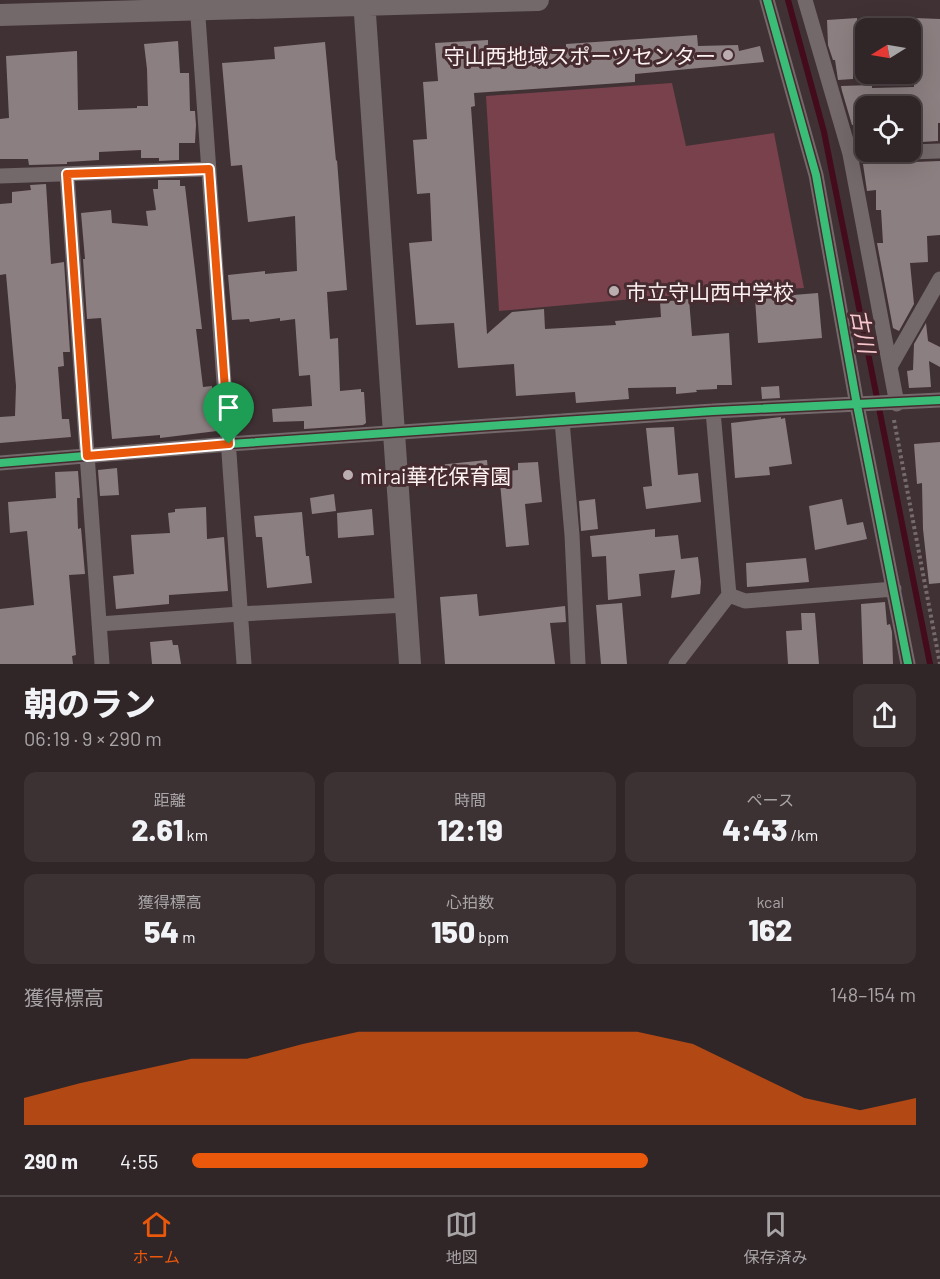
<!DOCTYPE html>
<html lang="ja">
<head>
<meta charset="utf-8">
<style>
  :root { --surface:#302527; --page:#3c3133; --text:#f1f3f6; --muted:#a8a5a7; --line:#4b4244; --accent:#ea580c }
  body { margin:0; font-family:Barlow,"Noto Sans JP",sans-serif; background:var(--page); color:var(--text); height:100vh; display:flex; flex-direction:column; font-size:22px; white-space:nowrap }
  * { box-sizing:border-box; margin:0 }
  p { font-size:20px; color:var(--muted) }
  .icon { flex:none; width:33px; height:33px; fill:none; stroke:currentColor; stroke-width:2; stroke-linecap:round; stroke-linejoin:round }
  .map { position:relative; height:664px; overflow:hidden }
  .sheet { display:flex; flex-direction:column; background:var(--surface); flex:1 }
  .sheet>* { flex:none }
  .needle { width:39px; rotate:259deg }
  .buttons { position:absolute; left:855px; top:18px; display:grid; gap:12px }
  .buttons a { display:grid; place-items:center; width:66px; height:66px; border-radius:12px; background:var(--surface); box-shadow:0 6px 24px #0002,0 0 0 2px var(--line); font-size:30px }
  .pin { position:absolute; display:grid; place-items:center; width:51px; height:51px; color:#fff; margin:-62px -26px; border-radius:50% 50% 50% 0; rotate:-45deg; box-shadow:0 0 6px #0007 }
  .pin .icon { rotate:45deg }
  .round { display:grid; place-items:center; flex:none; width:63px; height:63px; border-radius:12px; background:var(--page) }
  .head { display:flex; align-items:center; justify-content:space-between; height:102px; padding:0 24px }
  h1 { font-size:33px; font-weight:800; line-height:45px }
  .metrics { display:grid; grid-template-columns:repeat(3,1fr); gap:9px; height:102px; padding:6px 24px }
  .metrics div { display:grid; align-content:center; border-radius:12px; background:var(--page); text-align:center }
  .metrics b { font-size:30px; font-weight:800 }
  .metrics small { font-size:16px; font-weight:400 }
  .metrics p { font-size:16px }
  .chart { height:168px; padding:12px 24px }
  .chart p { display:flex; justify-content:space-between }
  .chart svg { width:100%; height:108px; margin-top:6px; fill:var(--accent); opacity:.7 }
  ul { padding:0 24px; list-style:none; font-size:20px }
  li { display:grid; grid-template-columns:96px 72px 1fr; align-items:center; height:45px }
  li i { height:15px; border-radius:8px; background:var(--accent) }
  .tab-bar { display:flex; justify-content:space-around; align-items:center; height:84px; border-top:2px solid var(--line); background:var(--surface); font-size:16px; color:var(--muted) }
  .tab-bar a { display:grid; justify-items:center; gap:3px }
  .tab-bar .current { color:var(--accent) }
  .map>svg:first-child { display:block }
  .green { fill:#78414b }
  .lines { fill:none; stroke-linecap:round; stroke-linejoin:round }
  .stream { stroke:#430b1b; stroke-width:6 }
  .building { fill:#8c7f81 }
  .path { stroke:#766b6c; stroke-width:4; stroke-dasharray:3 3; stroke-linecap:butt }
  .street { stroke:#73686a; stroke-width:15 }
  .secondary { stroke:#73686a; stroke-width:22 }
  .cycleway-casing { stroke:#462b30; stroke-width:11 }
  .cycleway { stroke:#3abd76; stroke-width:8 }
  .route-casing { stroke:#fff; stroke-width:12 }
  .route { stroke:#ea580c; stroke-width:8 }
  .poi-dot { fill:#bbaeb0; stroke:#462b30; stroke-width:2 }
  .labels { text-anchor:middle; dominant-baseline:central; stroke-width:6; stroke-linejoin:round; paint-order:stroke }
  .poi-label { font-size:21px; fill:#fdf2f3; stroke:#462b30; text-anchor:start }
  .water-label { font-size:22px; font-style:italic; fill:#f8c7ce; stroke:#462b30 }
</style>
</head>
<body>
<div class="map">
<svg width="940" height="664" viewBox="0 0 940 664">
  <rect width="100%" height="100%" fill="#403134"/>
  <!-- green -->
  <path class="green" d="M672 83 686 146 774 133 804 288 689 294 499 311 486 96Z"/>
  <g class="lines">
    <!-- stream -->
    <path class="stream" d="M788 0 824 132 930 664"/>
  </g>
  <!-- building -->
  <path class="building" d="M857 18 860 44 853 45V79L838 80 835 60H833L828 45 827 20Z
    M915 18 940 19V123H938V141L922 142 921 123 910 124V106H866V124L852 125 842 91 841 86 872 85V88L914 87V84H917Z
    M697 35 698 46 738 45 739 51 760 46 764 62 635 74V82L474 93 475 106 471 107 487 334 512 312 544 309 545 329 616 325 615 321 661 317 660 302 689 299 692 336 729 333 732 385H717V389L696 390 697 392 676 394V387L628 388 629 399 576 403 575 392 516 396 514 364 458 368 454 323 416 325 409 243 432 241 430 193 417 194 413 140 427 139 423 82 438 81 435 43 488 40V48L513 46V53L566 49V44Z
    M178 41 180 73H189L190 111H195L196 125 195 143H179V160L159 161V158H141V150L99 152V160L67 162V164L29 165 28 159H0V119L9 118 6 56 77 51 78 110 137 108V106H148L147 69 144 44Z
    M325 42 336 161 337 160 347 290 327 292 330 339 338 338 340 391 361 389V392H364L366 423 363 425 304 429V421L273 422 272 409 312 406 310 375 299 376 295 319 280 321V318L250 322 249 319 232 320 228 275 265 271V274L297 271 295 216 248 222 242 165 231 166 222 63 275 59 274 47Z
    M940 161V235L927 236 928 262 910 263 914 304 899 331 893 328 877 243H883L881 210H876V190L867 191 863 164Z
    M158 180H180V186H185L202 329H196L203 387 212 386 217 431 160 438V435L112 439 101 318 87 319 83 259H85L81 213 111 210 112 223 148 226 146 211 156 210 153 189H158Z
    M46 184 51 264 64 262 70 352H63L64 366 58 367 62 419H69L71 437 0 443V417L15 416 16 386 6 274 0 275V204L12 203V192L31 190 30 185Z
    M818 293 822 338 758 343 755 298Z
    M926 323 928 341 940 347V367L929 361 931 387 909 388 907 371 913 370 914 344Z
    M779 386 780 398 762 399 761 387Z
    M781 417V419L785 418 792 464 769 467 770 475 735 478 731 423Z
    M674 427 678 475 698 473 701 502 646 509 643 487 652 486 646 428Z
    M940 442V583L929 584 923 529 922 483 917 484 914 444Z
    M487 460 489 481 443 485V482H440L438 465Z
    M538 462 542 502 525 504 529 545 506 547 499 472 518 470V463Z
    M117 468 119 495 100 496 98 470Z
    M78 471 80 498H77L78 529 81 528 85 574 69 575 76 655 72 656 73 664H0V609L34 605 27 531 10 533 8 502 56 498 55 472Z
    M334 494 336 511 312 514 310 498Z
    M595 499 598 529 581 531 579 501Z
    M842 499 847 525 863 522 867 539 815 550 809 506Z
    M206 507 207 539 224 537 228 591 169 595V604L116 609 113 576 134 574 131 535 170 533 168 513 175 512V509Z
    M372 509 374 535 338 538 337 513Z
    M302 512 306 556H309L312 583 267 588 262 537H256L254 516Z
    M655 529V537L678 535 681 559 698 557 701 582 700 594 671 598 675 570 639 574 641 596 608 600 606 556 592 557 590 536Z
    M806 558 809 582 747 587 746 563Z
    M477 594 479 616 565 606 566 622 550 623 555 664H445L440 597Z
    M885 602 887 625 890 624 892 632 893 664H863L861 604Z
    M622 603 627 664H601L596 605Z
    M801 613H815L819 664H788L786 631 802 630Z
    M172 640 173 645H178L181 664H152L150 642Z"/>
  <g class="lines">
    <!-- path -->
    <path class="path" d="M894 420 940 664"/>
    <!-- street -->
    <path class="street" d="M767 0 816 175 857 405 908 664
      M805 0 850 154 897 404
      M197 3 244 664
      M850 154 940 151
      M67 174 102 664
      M0 176 209 169
      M891 365 940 279
      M562 421 572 535 578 664
      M0 463 229 444 562 421 713 411 940 400
      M729 595 745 601 894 589
      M99 624 240 614 406 605
      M676 664 729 595 713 411"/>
    <!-- secondary -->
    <path class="secondary" d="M364 0 410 664
      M0 15 538 0"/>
    <!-- cycleway casing -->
    <g class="cycleway-casing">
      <path id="cycleway" d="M767 0 816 175 857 405 908 664
        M0 463 229 444 562 421 713 411 940 400"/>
    </g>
    <!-- cycleway -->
    <use href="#cycleway" class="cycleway"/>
  </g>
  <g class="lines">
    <!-- route casing -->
    <g class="route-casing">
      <path id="route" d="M209 169 229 444 87 456 67 174Z"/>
    </g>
    <!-- route -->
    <use href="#route" class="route"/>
  </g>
  <!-- markers -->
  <g class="poi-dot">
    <circle cx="728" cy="55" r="6"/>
    <circle cx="614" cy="291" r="6"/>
    <circle cx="348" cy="475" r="6"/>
  </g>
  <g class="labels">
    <!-- poi labels -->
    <g class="poi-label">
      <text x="716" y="55" text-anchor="end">守山西地域スポーツセンター</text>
      <text x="626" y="291">市立守山西中学校</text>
      <text x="360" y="475">mirai華花保育園</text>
    </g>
    <!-- water labels -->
    <g class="water-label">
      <text transform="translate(864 331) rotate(79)">古川</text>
    </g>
  </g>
</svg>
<div class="buttons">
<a><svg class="needle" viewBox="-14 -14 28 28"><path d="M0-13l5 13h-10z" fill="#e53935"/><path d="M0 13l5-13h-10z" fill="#a8a5a7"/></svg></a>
<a><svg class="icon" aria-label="locate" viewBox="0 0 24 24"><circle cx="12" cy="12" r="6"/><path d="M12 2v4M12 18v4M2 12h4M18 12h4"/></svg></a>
</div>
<div class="pin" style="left:229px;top:444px;background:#1e9e55"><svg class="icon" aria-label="arrive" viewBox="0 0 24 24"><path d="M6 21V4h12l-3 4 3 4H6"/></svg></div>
</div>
<section class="sheet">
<div class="head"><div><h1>朝のラン</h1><p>06:19 · 9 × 290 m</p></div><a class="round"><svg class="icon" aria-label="share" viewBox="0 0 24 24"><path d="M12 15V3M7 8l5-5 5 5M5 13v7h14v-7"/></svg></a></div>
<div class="metrics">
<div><p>距離</p><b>2.61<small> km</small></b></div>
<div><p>時間</p><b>12:19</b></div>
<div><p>ペース</p><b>4:43<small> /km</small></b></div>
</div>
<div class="metrics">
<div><p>獲得標高</p><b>54<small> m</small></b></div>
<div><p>心拍数</p><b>150<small> bpm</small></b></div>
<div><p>kcal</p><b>162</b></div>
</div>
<div class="chart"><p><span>獲得標高</span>148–154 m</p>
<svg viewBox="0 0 160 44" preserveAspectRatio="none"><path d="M0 44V33L10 27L20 22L30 17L40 17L50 11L60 6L70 6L80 6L90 6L100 6L110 6L120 11L130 22L140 33L150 38L160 33V44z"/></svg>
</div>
<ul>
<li><b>290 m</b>4:55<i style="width:63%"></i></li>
</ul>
</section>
<nav class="tab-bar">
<a class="current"><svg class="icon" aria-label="home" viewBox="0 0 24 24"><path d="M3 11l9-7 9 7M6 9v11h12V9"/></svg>ホーム</a>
<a><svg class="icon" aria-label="map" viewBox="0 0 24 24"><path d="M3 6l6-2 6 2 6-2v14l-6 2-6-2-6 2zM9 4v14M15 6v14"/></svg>地図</a>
<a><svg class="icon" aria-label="saved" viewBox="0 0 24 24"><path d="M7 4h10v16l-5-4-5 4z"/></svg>保存済み</a>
</nav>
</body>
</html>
